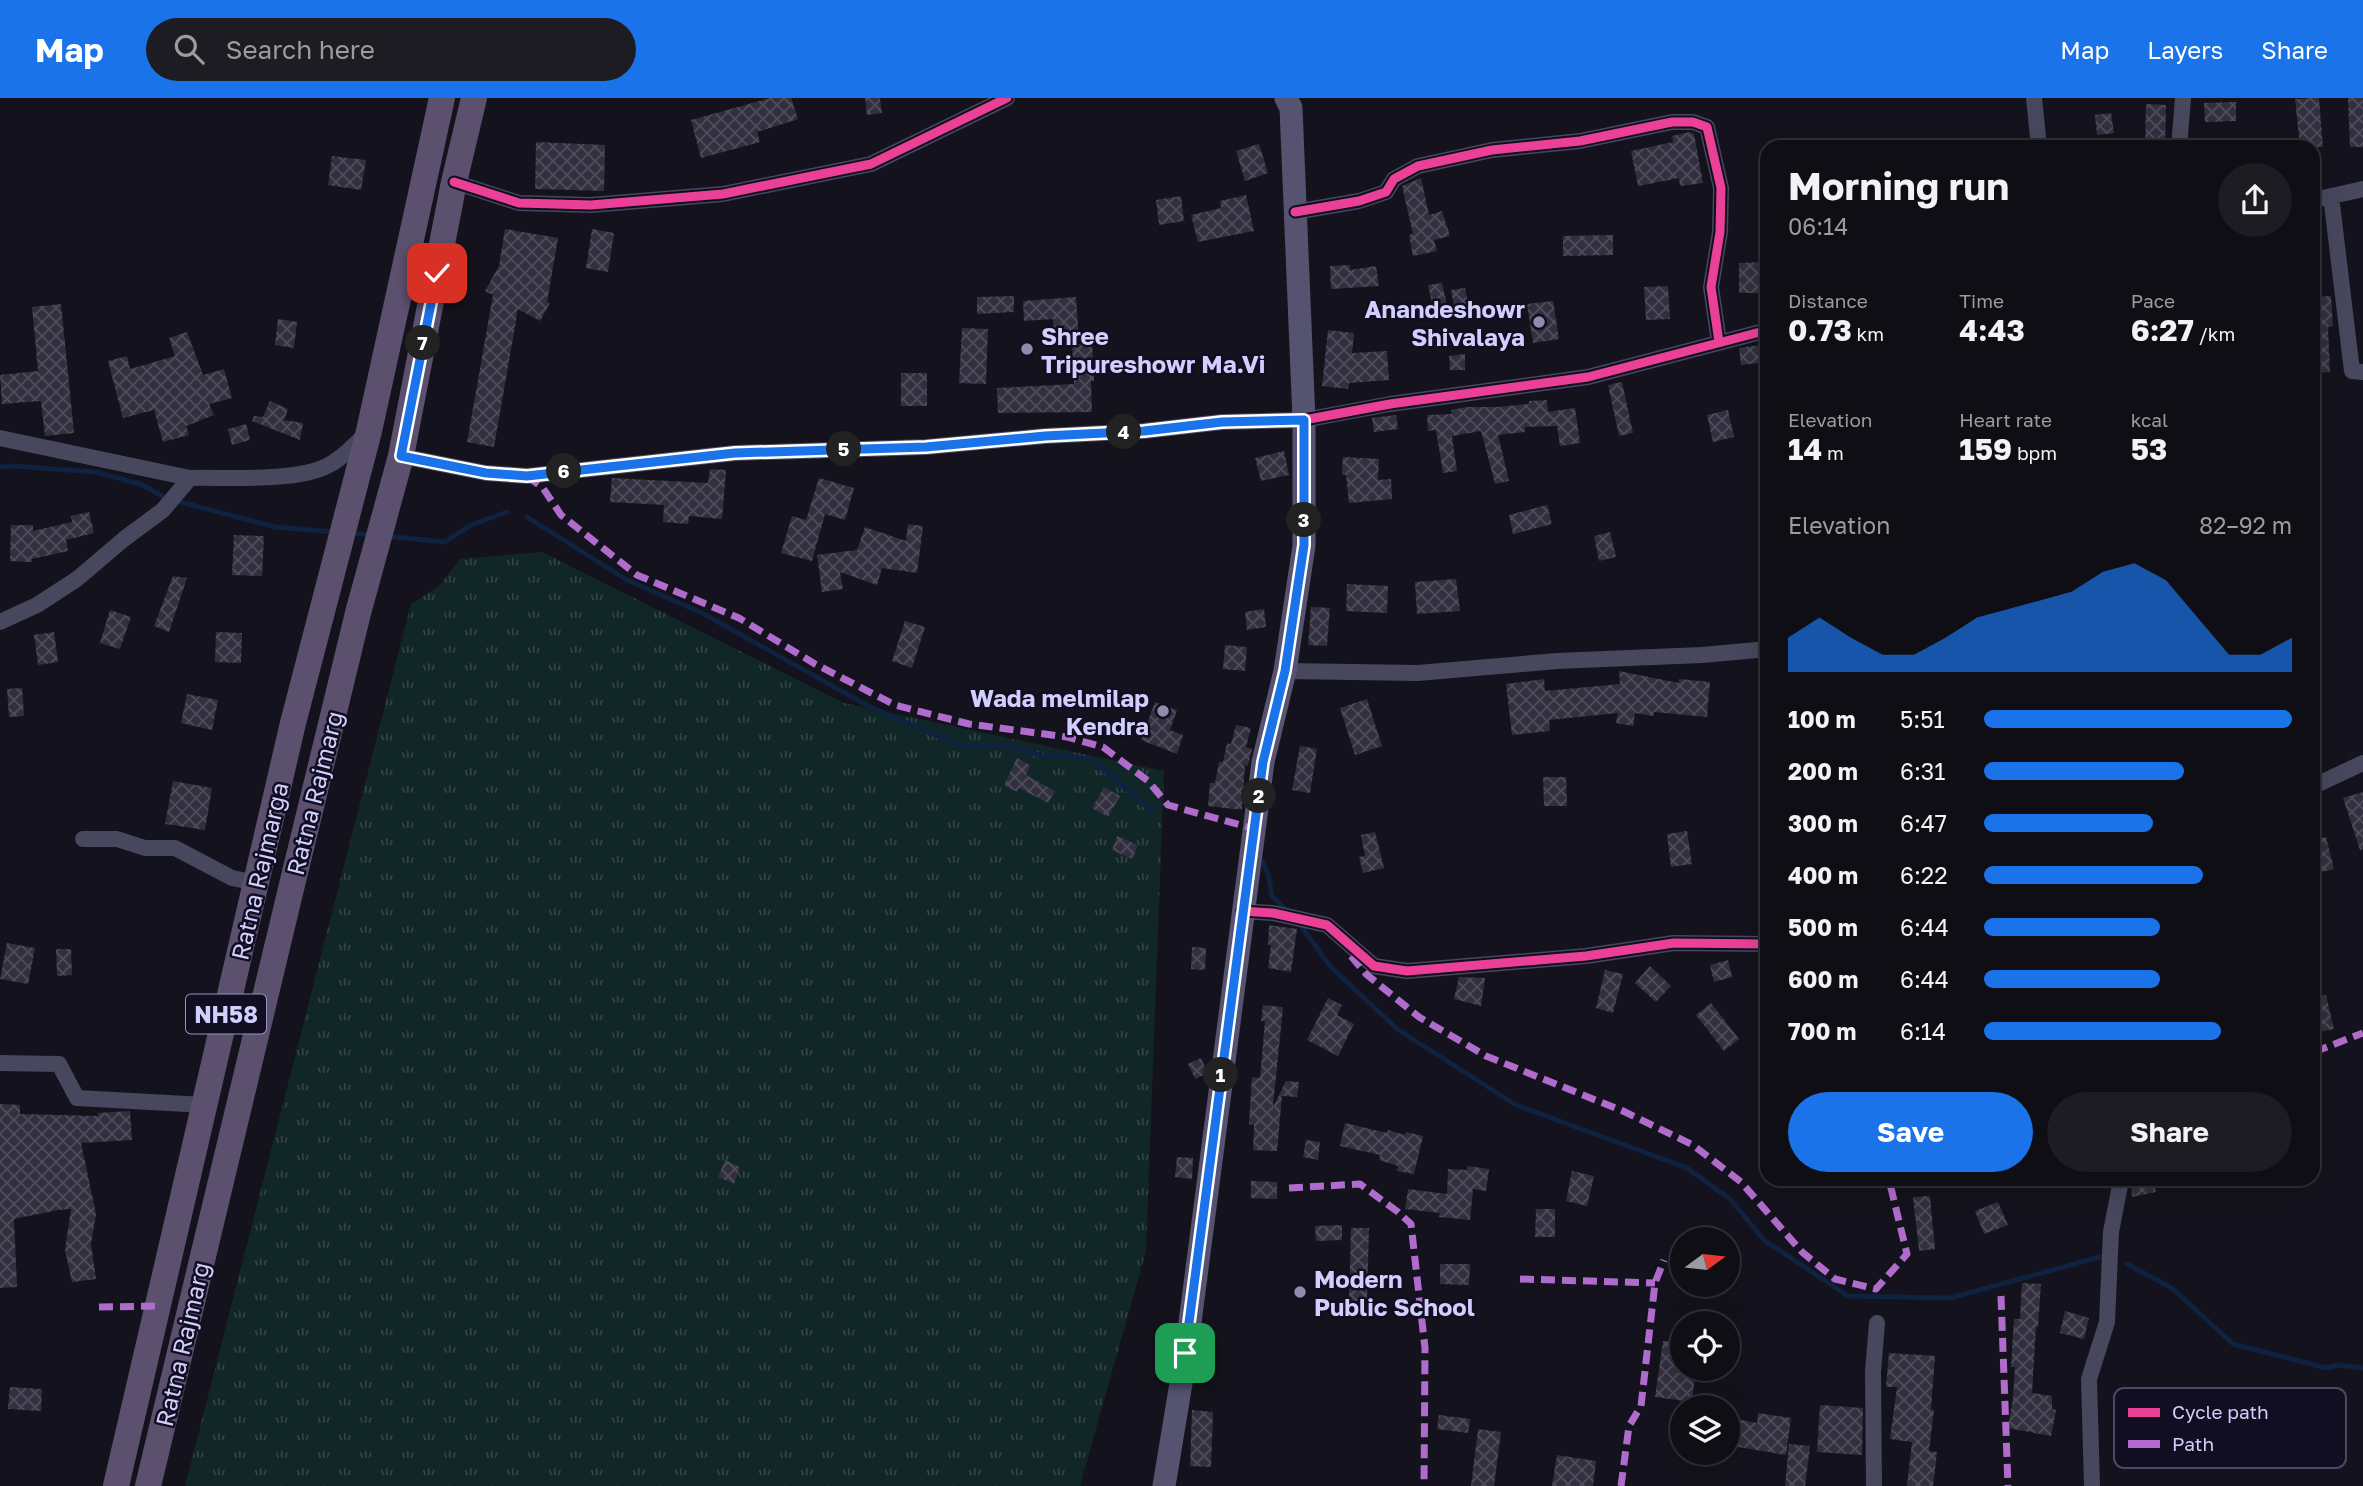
<!DOCTYPE html>
<html lang="en">
<head>
<meta charset="utf-8">
<style>
  :root { --surface:#0f0e15; --page:#1d1c22; --text:#f1f3f6; --muted:#9b9ca0; --line:#2f2e34; --accent:#1a73e8 }
  body { margin:0; font-family:"Golos Text",sans-serif; background:var(--page); color:var(--text); height:100vh; display:flex; flex-direction:column; font-size:26px; white-space:nowrap }
  * { box-sizing:border-box; margin:0 }
  p { font-size:23px; color:var(--muted) }
  .icon { flex:none; width:38px; height:38px; fill:none; stroke:currentColor; stroke-width:2; stroke-linecap:round; stroke-linejoin:round }
  .map { position:relative; flex:1; overflow:hidden }
  .side { position:absolute; left:1760px; top:42px; width:560px; height:1046px; display:flex; flex-direction:column; background:var(--surface); border-radius:21px; box-shadow:0 7px 28px #0002,0 0 0 2px var(--line) }
  .side>* { flex:none }
  .needle { width:46px; rotate:75deg }
  .tools { position:absolute; left:1670px; top:1129px; display:grid; gap:14px }
  .tools a { display:grid; place-items:center; width:70px; height:70px; border-radius:50%; background:var(--surface); box-shadow:0 7px 28px #0002,0 0 0 2px var(--line); font-size:35px }
  .pin { position:absolute; display:grid; place-items:center; width:60px; height:60px; color:#fff; margin:-30px; border-radius:14px; box-shadow:0 4px 10px #0006 }
  .km { position:absolute; width:35px; height:35px; margin:-18px; border-radius:50%; background:#222; color:#fff; font-size:19px; line-height:35px; text-align:center }
  .round { display:grid; place-items:center; flex:none; width:74px; height:74px; border-radius:37px; background:var(--page) }
  .head { display:flex; align-items:center; justify-content:space-between; height:119px; padding:0 28px }
  h1 { font-size:38px; font-weight:700; line-height:52px }
  .figures { display:grid; grid-template-columns:repeat(3,1fr); gap:10px; height:119px; padding:7px 28px }
  .figures div { display:grid; align-content:center }
  .figures b { font-size:30px; font-weight:700 }
  .figures small { font-size:19px; font-weight:400 }
  .figures p { font-size:19px }
  .chart { height:196px; padding:14px 28px }
  .chart p { display:flex; justify-content:space-between }
  .chart svg { width:100%; height:126px; margin-top:7px; fill:var(--accent); opacity:.7 }
  .primary-button { display:flex; gap:14px; margin-top:auto; padding:14px 28px }
  .primary-button a { flex:1; height:80px; border-radius:42px; background:var(--accent); color:#fff; font-size:28px; font-weight:700; line-height:80px; text-align:center }
  .primary-button a+a { background:var(--page); color:var(--text) }
  ul { padding:0 28px; list-style:none; font-size:23px }
  li { display:grid; grid-template-columns:112px 84px 1fr; align-items:center; height:52px }
  li i { height:18px; border-radius:9px; background:var(--accent) }
  header { display:flex; align-items:center; gap:42px; box-sizing:border-box; height:98px; padding:0 35px; background:var(--accent); color:#fff }
  header strong { font-size:33px }
  nav { display:flex; gap:38px; margin-inline-start:auto; font-size:24px }
  .search { width:490px; height:63px; background:var(--page); display:flex; align-items:center; gap:18px; box-sizing:border-box; padding:0 24px; border-radius:38px; color:var(--muted); font-size:26px }
  .map>svg:first-child { display:block }
  .grass { fill:url(#grass-tufts) }
  .lines { fill:none; stroke-linecap:round; stroke-linejoin:round }
  .stream { stroke:#0f223f; stroke-width:5 }
  .building { fill:url(#building-cross-hatch) }
  .street { stroke:#47475d; stroke-width:16 }
  .secondary { stroke:#55536f; stroke-width:23 }
  .primary { stroke:#5b506e; stroke-width:26 }
  .quiet { stroke:#b06ccc; stroke-width:7; stroke-dasharray:14 7; stroke-linecap:butt }
  .cycleway-casing { stroke:#100e20; stroke-width:13 }
  .cycleway { stroke:#ea4096; stroke-width:9 }
  .route-casing { stroke:#fff; stroke-width:14 }
  .route { stroke:#1a73e8; stroke-width:9 }
  .poi-dot { fill:#908cae; stroke:#100e20; stroke-width:2.5 }
  .labels { text-anchor:middle; dominant-baseline:central; stroke-width:5; stroke-linejoin:round; paint-order:stroke }
  .shield { fill:#100e20; stroke:#9894bb; stroke-width:2 }
  .shield-label { font-size:23px; font-weight:bold; fill:#d2cefd }
  .poi-label { font-size:24px; font-weight:bold; fill:#d2cefd; stroke:#100e20; text-anchor:end }
  .street-label { font-size:24px; fill:#d2cefd; stroke:#100e20 }
  .key { fill:#100e20; stroke:#4a4862; stroke-width:2 }
  .key-label { font-size:19px; fill:#d2cefd }
</style>
</head>
<body>
<header>
<strong>Map</strong>
<div class="search"><svg class="icon" aria-label="search" viewBox="0 0 24 24"><circle cx="10" cy="10" r="6"/><path d="M15 15l6 6"/></svg>Search here</div>
<nav><a>Map</a><a>Layers</a><a>Share</a></nav>
</header>
<div class="map">
<svg width="2363" height="1388" viewBox="0 0 2363 1388">
  <defs>
    <pattern id="grass-tufts" width="24" height="20" patternUnits="userSpaceOnUse" patternTransform="scale(1.75)"><rect width="24" height="20" fill="#112626"/><path d="M3 7l-1-3M5 7V3M7 7l1-3M15 17l-1-3M17 17v-4M19 17l1-3" fill="none" stroke="#334446"/></pattern>
    <pattern id="building-cross-hatch" width="8" height="8" patternUnits="userSpaceOnUse" patternTransform="scale(1.75)"><rect width="8" height="8" fill="#322f3e"/><path d="M0 0l8 8M0 8l8-8" fill="none" stroke="#4f4c5b"/></pattern>
  </defs>
  <rect width="100%" height="100%" fill="#14121c"/>
  <!-- grass -->
  <path class="grass" d="M542 454 844 605 1164 673 1146 1153 1080 1388H185L411 506 439 488 460 461Z"/>
  <g class="lines">
    <!-- stream -->
    <path class="stream" d="M0 369 12 368 96 374 143 387 165 400 275 429 334 434
      M527 419 627 482 704 516 870 609 961 648 1004 647 1042 658H1068L1092 662 1151 712
      M351 435 372 437
      M385 438 445 444 471 427 507 414
      M1260 759 1268 776 1272 798 1286 812
      M1298 824 1330 868 1397 931 1516 1007 1687 1070 1730 1101 1764 1142 1848 1198 1950 1200 2100 1159
      M2127 1166 2172 1190 2233 1246 2326 1270 2339 1267 2363 1270"/>
  </g>
  <!-- building -->
  <path class="building" d="M770 0H791L798 21 757 34 760 44 701 60 691 22Z
    M865 0H880L882 15 867 17Z
    M2312 0H2319L2323 49H2300L2295 1Z
    M2348 0H2363V49H2350Z
    M2236 4V23L2205 24 2204 5Z
    M2146 6 2166 7 2165 49H2145Z
    M2111 15 2114 35 2097 37 2095 17Z
    M1690 34 1694 36 1703 85 1680 88 1679 80 1638 88 1631 53 1673 44 1672 38Z
    M536 44 605 47 604 93 535 91Z
    M1259 46 1268 75 1245 83 1236 53Z
    M332 58 366 62 361 92 328 87Z
    M1421 80 1429 117 1442 113 1450 138 1434 142 1437 153 1413 158 1409 137 1413 136 1402 88Z
    M1246 97 1254 133 1198 144 1191 117 1221 110 1220 103Z
    M1181 98 1184 123 1159 127 1156 102Z
    M505 131 558 140 547 204 550 205 540 223 518 211 494 349 467 344 493 197 485 193 499 168Z
    M592 131 614 135 608 174 586 170Z
    M1613 137V157L1563 158V138Z
    M1763 164 1764 195H1739V165Z
    M1350 167V172L1376 168 1379 188 1331 191 1330 168Z
    M1442 185 1447 207 1433 210 1428 187Z
    M1668 188 1670 221 1646 222 1644 189Z
    M1465 190 1469 211 1455 213 1451 192Z
    M1014 198V214L977 216V199Z
    M2331 198 2333 228 2328 229 2330 274 2314 275V199Z
    M1076 199 1079 242 1055 244 1053 221 1024 223 1023 203Z
    M1553 203 1559 241 1533 245 1527 206Z
    M61 206 74 335 45 338 41 303 2 306 0 277 38 273 32 209Z
    M278 221 297 224 294 250 275 247Z
    M962 230 988 231 986 286 959 285Z
    M1328 232 1354 235 1352 255 1387 253 1389 282 1349 285 1348 291 1322 288Z
    M187 234 203 277 224 271 232 300 209 306 214 317 186 328 189 337 163 344 154 312 123 320 108 263 127 258 130 271 175 258 169 240Z
    M1092 245 1094 283H1091L1092 314 998 315 997 290 1074 286 1072 247Z
    M1768 246V264L1741 267 1739 250Z
    M1465 256V272H1450L1449 258Z
    M901 275H927V308H901Z
    M1622 284 1633 335 1619 338 1608 287Z
    M1547 302 1548 314 1575 310 1580 345 1560 348 1557 328 1525 329V334L1498 337 1509 383 1495 386 1481 333 1452 338 1457 373 1443 375 1436 332 1428 333 1427 317 1452 316 1451 312 1467 309H1497L1529 306V303Z
    M270 303 288 311 284 322 303 325 300 342 252 323 254 318 263 319Z
    M1728 312 1734 339 1713 344 1707 317Z
    M1396 317 1398 331 1374 334 1372 320Z
    M246 326 250 342 232 347 228 331Z
    M1284 353 1289 377 1261 383 1255 360Z
    M1343 359 1379 361 1378 382 1391 381 1392 401 1349 405 1346 377 1342 376Z
    M710 371 726 372 722 421 689 418 688 426 663 424 664 407 610 404 612 380 708 385Z
    M819 380 854 390 845 422 825 416 812 463 781 455 792 418 806 422Z
    M1547 407 1552 426 1513 436 1509 417Z
    M89 414 94 435 66 442 68 453 32 461V464L10 463 11 427H33V433L72 424 71 418Z
    M908 426 923 428 917 475 882 470 877 487 840 474 843 491 822 494 817 457 857 452 865 429 906 443Z
    M1610 434 1616 459 1599 463 1594 438Z
    M234 437 264 438 262 478 232 477Z
    M173 478 187 480 169 534 154 528Z
    M1456 481 1460 513 1417 516 1415 484Z
    M1347 486 1388 488 1387 515 1346 513Z
    M1311 509 1330 510 1327 548 1308 547Z
    M1264 511 1266 529 1247 532 1245 514Z
    M110 512 131 519 120 551 100 545Z
    M905 523 925 529 912 570 892 563Z
    M54 534 58 564 38 567 34 537Z
    M216 534 242 535 241 565 215 564Z
    M1225 547 1247 549 1245 573 1223 571Z
    M1619 573 1679 585V581L1710 584 1707 619 1654 614 1653 618 1635 615 1633 628 1616 625 1618 615 1549 622 1550 633 1512 637 1506 586 1544 581 1545 593 1620 586Z
    M22 590 24 618 9 619 7 591Z
    M187 596 218 602 212 632 181 625Z
    M1367 601 1382 648 1355 657 1340 610Z
    M1155 604 1177 612 1170 632 1183 637 1177 656 1141 642Z
    M1236 627 1251 630 1246 649 1252 651 1248 668 1245 667 1242 712 1208 708 1210 685H1215L1219 664H1223L1227 645 1231 646Z
    M1300 648 1317 651 1310 695 1292 692Z
    M1017 660 1030 667 1026 677 1055 693 1048 705 1019 690 1017 694 1004 687Z
    M1543 679H1566L1567 708H1544Z
    M173 683 212 690 205 732 165 726Z
    M1104 689 1120 698 1108 719 1092 710Z
    M2363 694V751L2360 752 2343 700Z
    M1687 733 1692 766 1671 769 1667 736Z
    M1375 734 1384 770 1363 775 1359 759 1365 758 1361 737Z
    M1117 738 1138 747 1132 761 1112 752Z
    M2326 739 2334 771 2318 775 2314 761V742Z
    M1269 827 1297 831 1291 874 1268 870 1271 847H1268Z
    M7 845 35 850 28 886 0 881Z
    M1192 849 1206 850 1205 872 1191 871Z
    M56 851H71L72 877 57 878Z
    M1728 862 1732 879 1714 884 1710 867Z
    M1650 868 1671 888 1656 904 1635 885Z
    M1605 872 1623 876 1613 915 1596 910Z
    M1459 879 1485 880 1481 908 1454 901Z
    M2326 897 2334 931 2315 935 2314 900Z
    M1328 900 1342 907 1337 917 1354 926 1338 958 1307 942Z
    M1711 905 1739 941 1724 953 1696 917Z
    M1263 907 1283 909 1273 1009 1286 983 1299 984 1297 999 1282 998 1277 1053 1253 1052 1254 1027 1249 1026 1252 979 1260 980 1265 923H1261Z
    M1201 960 1208 975 1195 981 1188 966Z
    M0 1006 20 1007V1016L98 1018V1015L130 1013 132 1042 81 1045 96 1116 91 1146 96 1181 72 1184 65 1152 71 1111 58 1112 14 1121 17 1189 0 1190Z
    M1345 1025 1387 1035 1388 1032 1405 1037 1406 1034 1423 1038 1414 1076 1397 1073 1398 1068 1379 1062 1380 1057 1340 1048Z
    M1306 1042 1320 1044 1318 1062 1303 1059Z
    M1177 1059 1193 1060 1192 1081 1175 1079Z
    M725 1062 740 1069 734 1086 718 1079Z
    M1467 1068 1489 1071 1486 1093 1473 1091 1470 1122 1439 1119 1440 1115 1405 1111 1408 1091 1447 1096 1448 1071 1467 1072Z
    M1572 1073 1594 1078 1587 1108 1566 1103Z
    M2145 1082H2153L2156 1094 2132 1099 2131 1085Z
    M1251 1083 1277 1084V1101L1251 1100Z
    M1930 1098 1935 1151 1919 1153 1913 1099Z
    M1998 1104 2008 1127 1984 1136 1975 1113Z
    M1536 1111H1555V1139H1535Z
    M1342 1127V1142L1316 1143 1315 1128Z
    M1351 1130H1369L1367 1203H1349Z
    M1440 1166H1470L1469 1187 1440 1186Z
    M2022 1185 2041 1186 2038 1229H2036L2032 1295 2052 1298V1311L2056 1312 2051 1338 2008 1330 2013 1300 2015 1269H2011L2014 1221H2020Z
    M2065 1213 2089 1220 2084 1241 2060 1235Z
    M1663 1243 1682 1245V1270H1696L1692 1304 1655 1299Z
    M1889 1255 1935 1258 1931 1311 1934 1312 1929 1353 1937 1354 1933 1388H1907L1912 1344 1890 1341 1897 1289H1886Z
    M10 1289 42 1291 41 1313 8 1311Z
    M1820 1307 1863 1310 1862 1357 1817 1354Z
    M1192 1312 1213 1314 1211 1369 1190 1368Z
    M1758 1315 1791 1320 1786 1357 1727 1347 1731 1320 1757 1325Z
    M1439 1317 1470 1321 1468 1335 1437 1331Z
    M1478 1331 1501 1334 1494 1388H1471Z
    M1789 1346 1810 1348 1805 1388H1785Z
    M1557 1357 1596 1363 1593 1388H1552Z"/>
  <g class="lines">
    <!-- street -->
    <path class="street" d="M2034 0 2039 49
      M2179 49 2183 0
      M454 84 519 105 591 107 723 96 871 66 1007 0
      M2331 98 2352 273 2363 274
      M2314 102 2363 91
      M1295 114 1359 103 1386 94 1394 81 1418 68 1492 52 1580 43 1672 24H1693L1707 29 1721 90 1720 134 1711 189 1719 244
      M0 340 190 380
      M401 358 486 375 527 378 735 355 926 349 1045 338 1144 333 1222 324 1304 322 1390 306 1588 279 1768 232
      M0 524 37 507 77 481 124 441 163 412 190 380C226 379 295 384 327 368 342 361 353 348 365 337
      M1285 573 1418 575 1557 563 1702 557 1768 551
      M2314 688 2363 665
      M83 741H117L145 750H175L232 780 257 785
      M1242 813 1273 815 1327 827 1374 868 1407 873 1586 858 1674 845 1768 846
      M0 965 59 966 77 1000 205 1007
      M1874 1388 1873 1274 1877 1225
      M2092 1388 2089 1281 2107 1224 2111 1134 2121 1082"/>
    <!-- secondary -->
    <path class="secondary" d="M1164 1388 1186 1255 1263 664 1285 573 1304 448V322L1291 10 1286 0"/>
    <!-- primary -->
    <path class="primary" d="M116 1388 293 625 369 333 442 0
      M148 1388 290 795 358 515 401 358 454 84 474 0"/>
    <!-- quiet -->
    <path class="quiet" d="M527 378 543 390 561 417 637 477 739 520 815 566 895 607 969 626 1067 639 1103 649 1148 683 1168 707 1255 731
      M1351 858 1366 876 1419 919 1486 958 1623 1013 1693 1047 1741 1084 1802 1154 1835 1181 1876 1191 1907 1156 1889 1082
      M2314 954 2363 935
      M1289 1090 1360 1086 1398 1114 1411 1126 1425 1250 1424 1388
      M1520 1181 1655 1185
      M2001 1198 2008 1388
      M99 1209 159 1208
      M1621 1388 1629 1328 1641 1308 1655 1185 1664 1162"/>
    <!-- cycleway casing -->
    <g class="cycleway-casing">
      <path id="cycleway" d="M454 84 519 105 591 107 723 96 871 66 1007 0
        M1295 114 1359 103 1386 94 1394 81 1418 68 1492 52 1580 43 1672 24H1693L1707 29 1721 90 1720 134 1711 189 1719 244
        M401 358 486 375 527 378 735 355 926 349 1045 338 1144 333 1222 324 1304 322 1390 306 1588 279 1768 232
        M1242 813 1273 815 1327 827 1374 868 1407 873 1586 858 1674 845 1768 846"/>
    </g>
    <!-- cycleway -->
    <use href="#cycleway" class="cycleway"/>
  </g>
  <g class="lines">
    <!-- route casing -->
    <g class="route-casing">
      <path id="route" d="M437 175 401 358 486 375 527 378 735 355 926 349 1045 338 1144 333 1222 324 1304 322V447L1285 573 1263 664 1185 1255"/>
    </g>
    <!-- route -->
    <use href="#route" class="route"/>
  </g>
  <!-- markers -->
  <g class="poi-dot">
    <circle cx="1539" cy="224" r="7"/>
    <circle cx="1027" cy="251" r="7"/>
    <circle cx="1163" cy="613" r="7"/>
    <circle cx="1300" cy="1194" r="7"/>
  </g>
  <g class="labels">
    <!-- shield labels -->
    <rect class="shield" x="186" y="896.5" width="80" height="39" rx="5"/>
    <g class="shield-label">
      <text x="226" y="916">NH58</text>
    </g>
    <!-- poi labels -->
    <g class="poi-label">
      <text x="1525" y="210">Anandeshowr<tspan x="1525" dy="28">Shivalaya</tspan></text>
      <text x="1041" y="237" text-anchor="start">Shree<tspan x="1041" dy="28">Tripureshowr Ma.Vi</tspan></text>
      <text x="1149" y="599">Wada melmilap<tspan x="1149" dy="28">Kendra</tspan></text>
      <text x="1314" y="1180" text-anchor="start">Modern<tspan x="1314" dy="28">Public School</tspan></text>
    </g>
    <!-- street labels -->
    <g class="street-label">
      <text transform="translate(314 695) rotate(-76)">Ratna Rajmarg</text>
      <text transform="translate(259 773) rotate(-77)">Ratna Rajmarga</text>
      <text transform="translate(182 1246) rotate(-77)">Ratna Rajmarg</text>
    </g>
  </g>
  <!-- legend -->
  <rect x="2114" y="1290" width="232" height="80" rx="10" class="key"/>
  <rect x="2128" y="1310" width="32" height="9" fill="#ea4096"/>
  <rect x="2128" y="1342" width="32" height="8" fill="#b06ccc"/>
  <g class="key-label">
    <text x="2172" y="1321">Cycle path</text>
    <text x="2172" y="1353">Path</text>
  </g>
</svg>
<div class="tools">
<a><svg class="needle" viewBox="-14 -14 28 28"><path d="M0-13l5 13h-10z" fill="#e53935"/><path d="M0 13l5-13h-10z" fill="#9b9ca0"/></svg></a>
<a><svg class="icon" aria-label="locate" viewBox="0 0 24 24"><circle cx="12" cy="12" r="6"/><path d="M12 2v4M12 18v4M2 12h4M18 12h4"/></svg></a>
<a><svg class="icon" aria-label="layers" viewBox="0 0 24 24"><path d="M12 4l9 5-9 5-9-5zM3 14l9 5 9-5"/></svg></a>
</div>
<div class="pin" style="left:1185px;top:1255px;background:#1e9e55"><svg class="icon" aria-label="arrive" viewBox="0 0 24 24"><path d="M6 21V4h12l-3 4 3 4H6"/></svg></div>
<div class="pin" style="left:437px;top:175px;background:#d93025"><svg class="icon" aria-label="check" viewBox="0 0 24 24"><path d="M5 12l5 5 9-10"/></svg></div>
<b class="km" style="left:1221px;top:977px">1</b>
<b class="km" style="left:1259px;top:698px">2</b>
<b class="km" style="left:1304px;top:422px">3</b>
<b class="km" style="left:1124px;top:334px">4</b>
<b class="km" style="left:844px;top:351px">5</b>
<b class="km" style="left:564px;top:373px">6</b>
<b class="km" style="left:423px;top:245px">7</b>
<section class="side">
<div class="head"><div><h1>Morning run</h1><p>06:14</p></div><a class="round"><svg class="icon" aria-label="share" viewBox="0 0 24 24"><path d="M12 15V3M7 8l5-5 5 5M5 13v7h14v-7"/></svg></a></div>
<div class="figures">
<div><p>Distance</p><b>0.73<small> km</small></b></div>
<div><p>Time</p><b>4:43</b></div>
<div><p>Pace</p><b>6:27<small> /km</small></b></div>
</div>
<div class="figures">
<div><p>Elevation</p><b>14<small> m</small></b></div>
<div><p>Heart rate</p><b>159<small> bpm</small></b></div>
<div><p>kcal</p><b>53</b></div>
</div>
<div class="chart"><p><span>Elevation</span>82–92 m</p>
<svg viewBox="0 0 160 44" preserveAspectRatio="none"><path d="M0 44V32L10 25L20 32L30 38L40 38L50 32L60 25L70 22L80 19L90 16L100 9L110 6L120 12L130 25L140 38L150 38L160 32V44z"/></svg>
</div>
<ul>
<li><b>100 m</b>5:51<i style="width:100%"></i></li>
<li><b>200 m</b>6:31<i style="width:65%"></i></li>
<li><b>300 m</b>6:47<i style="width:55%"></i></li>
<li><b>400 m</b>6:22<i style="width:71%"></i></li>
<li><b>500 m</b>6:44<i style="width:57%"></i></li>
<li><b>600 m</b>6:44<i style="width:57%"></i></li>
<li><b>700 m</b>6:14<i style="width:77%"></i></li>
</ul>
<div class="primary-button"><a>Save</a><a>Share</a></div>
</section>
</div>
</body>
</html>
